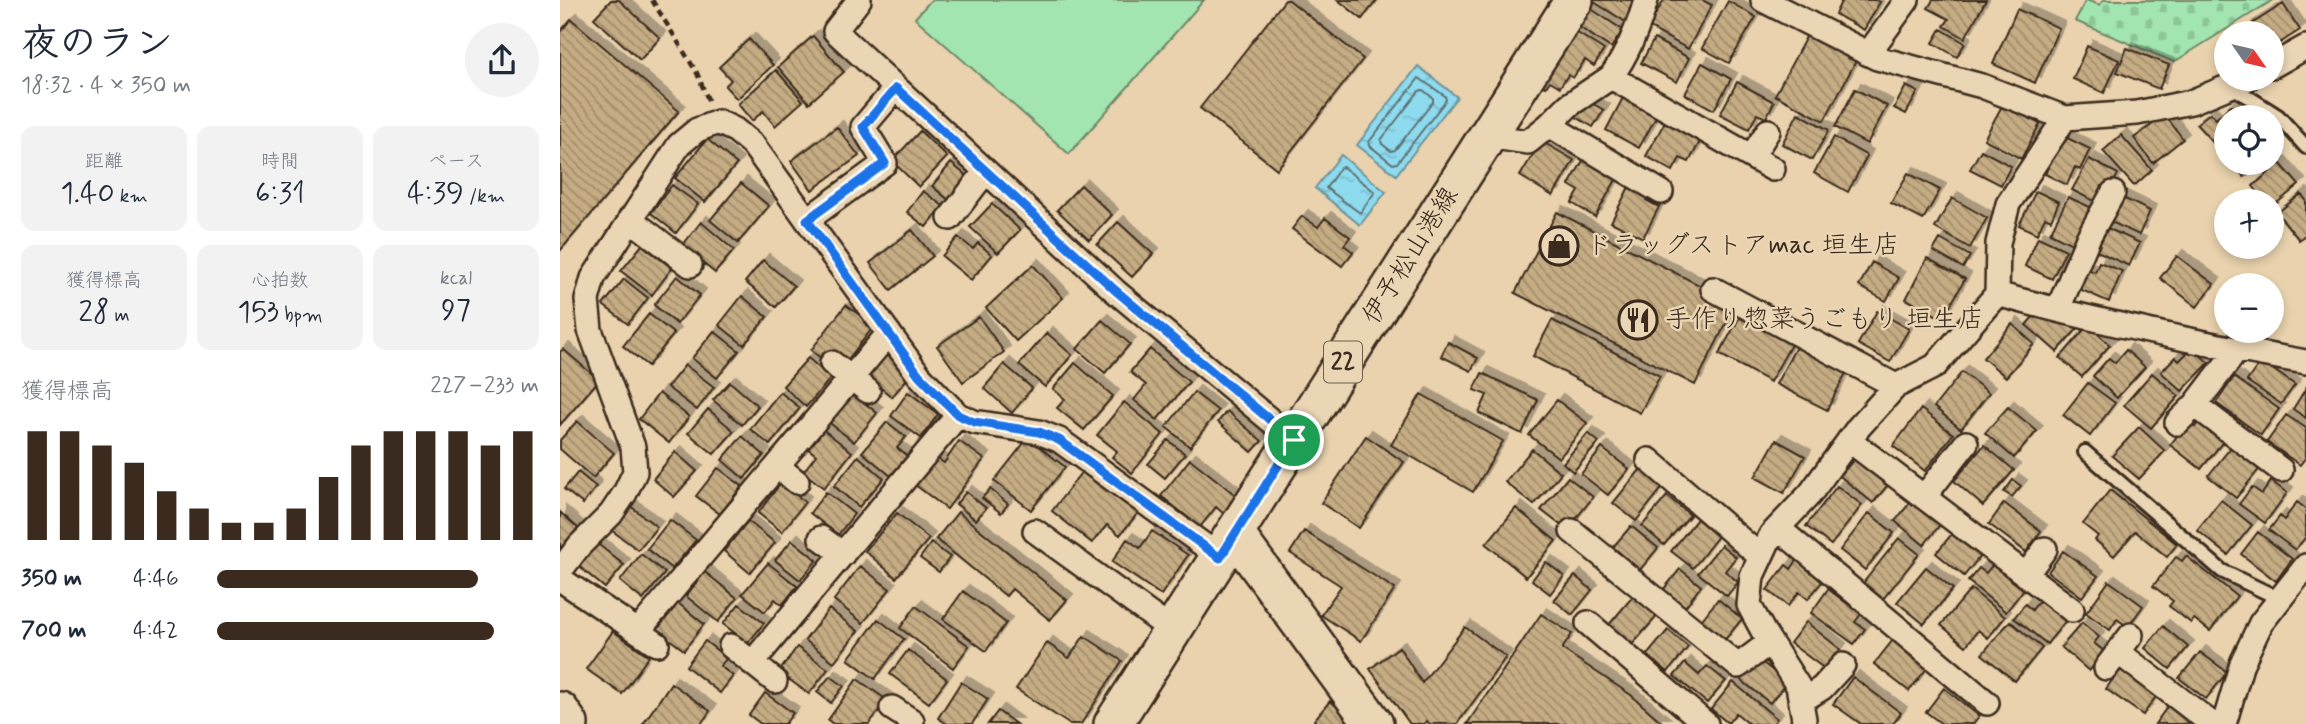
<!DOCTYPE html>
<html lang="ja">
<head>
<meta charset="utf-8">
<style>
  :root { --surface:#fff; --page:#f2f2f3; --text:#1f2937; --muted:#747a83; --accent:#3b2a1e }
  body { margin:0; font-family:Mynerve,"Klee One",sans-serif; background:var(--page); color:var(--text); height:100vh; display:flex; flex-direction:column; font-size:26px; white-space:nowrap }
  * { box-sizing:border-box; margin:0 }
  p { font-size:23px; color:var(--muted) }
  .icon { flex:none; width:38px; height:38px; fill:none; stroke:currentColor; stroke-width:2; stroke-linecap:round; stroke-linejoin:round }
  .map { position:relative; flex:1; overflow:hidden }
  .side { display:flex; flex-direction:column; background:var(--surface); width:560px }
  .side>* { flex:none }
  .needle { width:46px; rotate:124deg }
  .buttons { position:absolute; left:1654px; top:21px; display:grid; gap:14px }
  .buttons a { display:grid; place-items:center; width:70px; height:70px; border-radius:50%; background:var(--surface); box-shadow:0 4px 10px #0003; font-size:35px }
  .pin { position:absolute; display:grid; place-items:center; width:60px; height:60px; color:#fff; margin:-30px; border:4px solid #fff; border-radius:50%; box-shadow:0 2px 7px #0007 }
  .round { display:grid; place-items:center; flex:none; width:74px; height:74px; border-radius:37px; background:var(--page) }
  .overview { display:flex; align-items:center; justify-content:space-between; height:119px; padding:0 21px }
  h1 { font-size:38px; font-weight:600; line-height:52px }
  .figures { display:grid; grid-template-columns:repeat(3,1fr); gap:10px; height:119px; padding:7px 21px }
  .figures div { display:grid; align-content:center; border-radius:14px; background:var(--page); text-align:center }
  .figures b { font-size:30px; font-weight:600 }
  .figures small { font-size:19px; font-weight:400 }
  .figures p { font-size:19px }
  .chart { height:196px; padding:14px 21px }
  .chart p { display:flex; justify-content:space-between }
  .chart svg { width:100%; height:126px; margin-top:7px; stroke:var(--accent); stroke-width:6 }
  ul { padding:0 21px; list-style:none; font-size:23px }
  li { display:grid; grid-template-columns:112px 84px 1fr; align-items:center; height:52px }
  li i { height:18px; border-radius:9px; background:var(--accent) }
  main { display:flex; flex:1; min-height:0 }
  .map>svg:first-child { display:block }
  .cemetery { fill:url(#cemetery-stones); stroke:#6e8867; stroke-width:2 }
  .green { fill:#a2e5b0; stroke:#6e8867; stroke-width:2 }
  .water { fill:url(#water-ripples); stroke:#6d949b; stroke-width:2 }
  .lines { fill:none; stroke-linecap:round; stroke-linejoin:round }
  .shore { stroke:#5c7071; stroke-width:2 }
  .building { fill:url(#building-back-hatch); stroke:#3b2a1e; stroke-width:2; filter:url(#shadow) }
  .lane-casing { stroke:#3b2a1e; stroke-width:18 }
  .street-casing { stroke:#3b2a1e; stroke-width:28 }
  .primary-casing { stroke:#3b2a1e; stroke-width:42 }
  .path { stroke:#3b2a1e; stroke-width:4.5; stroke-dasharray:7 5; stroke-linecap:butt }
  .lane { stroke:#ead5b4; stroke-width:12 }
  .street { stroke:#ead5b4; stroke-width:23 }
  .primary { stroke:#ead5b4; stroke-width:37 }
  .route-casing { stroke:#fff; stroke-width:14 }
  .route { stroke:#1a73e8; stroke-width:9 }
  .labels { text-anchor:middle; dominant-baseline:central; stroke-width:5; stroke-linejoin:round; paint-order:stroke }
  .shield { fill:#ead5b4; stroke:#705d4b; stroke-width:2 }
  .shield-label { font-size:24px; font-weight:bold; fill:#3b2a1e }
  .poi-label { font-size:26px; fill:#3b2a1e; stroke:#ead5b4; text-anchor:start }
  .street-label { font-size:26px; fill:#3b2a1e; stroke:#ead5b4 }
</style>
</head>
<body>
<main>
<section class="side">
<div class="overview"><div><h1>夜のラン</h1><p>18:32 · 4 × 350 m</p></div><a class="round"><svg class="icon" aria-label="share" viewBox="0 0 24 24"><path d="M12 15V3M7 8l5-5 5 5M5 13v7h14v-7"/></svg></a></div>
<div class="figures">
<div><p>距離</p><b>1.40<small> km</small></b></div>
<div><p>時間</p><b>6:31</b></div>
<div><p>ペース</p><b>4:39<small> /km</small></b></div>
</div>
<div class="figures">
<div><p>獲得標高</p><b>28<small> m</small></b></div>
<div><p>心拍数</p><b>153<small> bpm</small></b></div>
<div><p>kcal</p><b>97</b></div>
</div>
<div class="chart"><p><span>獲得標高</span>227–233 m</p>
<svg viewBox="0 0 160 44" preserveAspectRatio="none"><path d="M5 44V6M15 44V6M25 44V11M35 44V17M45 44V27M55 44V33M65 44V38M75 44V38M85 44V33M95 44V22M105 44V11M115 44V6M125 44V6M135 44V6M145 44V11M155 44V6"/></svg>
</div>
<ul>
<li><b>350 m</b>4:46<i style="width:81%"></i></li>
<li><b>700 m</b>4:42<i style="width:86%"></i></li>
</ul>
</section>
<div class="map">
<svg width="1746" height="724" viewBox="0 0 1746 724">
  <defs>
    <pattern id="cemetery-stones" width="16" height="16" patternUnits="userSpaceOnUse" patternTransform="scale(1.75)"><rect width="16" height="16" fill="#a2e5b0"/><path d="M2 7V4a2 2 0 0 1 4 0v3zM10 15v-3a2 2 0 0 1 4 0v3z" fill="#8cc597"/></pattern>
    <pattern id="water-ripples" width="26" height="14" patternUnits="userSpaceOnUse" patternTransform="scale(1.75)"><rect width="26" height="14" fill="#8edaee"/><path d="M2 4q2-2 4 0t4 0M15 11q2-2 4 0t4 0" fill="none" stroke="#7bbbcc"/></pattern>
    <pattern id="building-back-hatch" width="6" height="6" patternUnits="userSpaceOnUse" patternTransform="scale(1.75)"><rect width="6" height="6" fill="#c5ac83"/><path d="M-1 5l2 2M0 0l6 6M5-1l2 2" fill="none" stroke="#a18c6b"/></pattern>
    <filter id="shadow"><feDropShadow dx="6" dy="-6" stdDeviation="0" flood-color="#0004"/></filter>
  </defs>
  <rect width="100%" height="100%" fill="#e9d2ad"/>
  <filter id="ink" filterUnits="userSpaceOnUse"><feTurbulence type="fractalNoise" baseFrequency=".0143" numOctaves="2"/><feDisplacementMap in="SourceGraphic" scale="14" xChannelSelector="R" yChannelSelector="G"/><feConvolveMatrix kernelMatrix="1 2 1 2 8 2 1 2 1" color-interpolation-filters="sRGB"/></filter>
  <g filter="url(#ink)">
    <!-- cemetery -->
    <path class="cemetery" d="M1526 0 1540 5 1543 0H1713L1614 62 1515 21Z"/>
    <!-- green -->
    <path class="green" d="M371 0H644L509 154 355 18Z"/>
    <!-- water -->
    <path class="water" d="M858 66 897 97 836 175 797 145Z
      M781 155 826 192 800 225 755 188Z"/>
    <g class="lines">
      <!-- shore -->
      <path class="shore" d="M859 78 885 96 886 100 837 163 833 164 810 146 809 142Z
        M863 90 873 98V102L835 150 831 151 822 144 821 140 859 91Z
        M783 167 815 192 800 213 766 188 780 168Z"/>
    </g>
    <!-- building -->
    <path class="building" d="M51 0H59L100 38 80 60 34 18Z
      M725 0H729L803 59 717 169 640 108Z
      M778 0H817L802 19Z
      M1031 0H1080L1066 22Z
      M1104 0H1142L1152 5 1128 49 1088 27Z
      M1282 0H1316L1320 2 1304 30 1275 14Z
      M1373 0H1426L1405 38 1384 26 1389 19 1368 8Z
      M1168 1 1196 17 1169 63 1142 48Z
      M1022 3 1063 30 1051 48 1010 21Z
      M1723 4 1740 30 1712 48V33H1691L1687 27Z
      M1457 9 1499 28 1475 83 1433 64Z
      M11 19 119 111 0 251V32Z
      M1005 25 1044 50 1034 66 1025 60 1013 78 1008 75 1000 87 990 81 986 87 971 77Z
      M1381 29 1405 43 1397 57 1373 43Z
      M1248 33 1297 59 1264 121 1215 95Z
      M253 36 284 72 249 103 218 67Z
      M189 39 213 65 177 99 165 86 171 80 159 67Z
      M1094 39 1129 58 1117 82 1081 63Z
      M1527 46 1559 60 1544 93 1513 79Z
      M1567 48 1609 65 1599 89 1557 72Z
      M1142 63 1171 79 1154 110 1125 94Z
      M216 70 243 101 215 126 203 111 192 121 178 104Z
      M1177 82 1214 102 1206 118 1197 114 1189 129 1160 114Z
      M1346 86 1358 92 1346 114 1334 108Z
      M1295 89 1327 106 1307 144 1275 127Z
      M1066 92 1100 110 1079 148 1046 130Z
      M1026 100 1044 110 1033 127 1016 117Z
      M1443 104 1480 124 1461 159 1424 139Z
      M1671 105 1682 117H1666V145L1660 150 1636 124 1650 113 1656 119Z
      M1238 113 1269 130 1252 160 1222 144Z
      M1605 115 1623 139 1593 163 1574 138Z
      M1108 116 1143 136 1129 162 1120 158 1113 171 1086 156Z
      M277 127 299 156 252 190 231 161Z
      M360 131 387 157 359 187 332 161Z
      M1561 135 1592 170 1574 186 1543 151Z
      M1503 136 1530 149 1520 170 1515 167 1507 185 1485 174Z
      M1274 137 1307 156 1288 192 1254 173Z
      M147 139 177 164 145 202 115 178Z
      M981 141 1014 160 993 196 960 176Z
      M1421 150 1451 166 1441 185 1410 169Z
      M1025 157 1058 176 1035 217 1012 203 1019 191 1009 185Z
      M1529 159 1558 174 1542 205 1512 190Z
      M391 163 409 178 390 201 372 186Z
      M1672 163H1702L1684 177Z
      M1720 163 1739 185 1712 207V201H1705L1693 186Z
      M1348 173 1380 190 1363 220 1331 203Z
      M181 183 209 206 178 243 150 220Z
      M112 185 138 204 116 233 91 213Z
      M521 185 552 215 529 240 497 210Z
      M1070 185 1088 195 1086 200 1099 207 1083 238 1051 222Z
      M363 191 383 206 366 227 347 212Z
      M1476 191 1499 202 1491 220 1485 217 1477 234 1459 225Z
      M1741 194 1746 200V234L1739 240 1717 213Z
      M1559 196 1590 211 1579 235 1547 220Z
      M1508 197 1532 208 1514 245 1490 233Z
      M1392 198 1427 218 1410 248 1375 228Z
      M432 204 460 230 438 253 410 227Z
      M997 212 1176 304 1135 385 955 293Z
      M742 216 758 227 765 218 790 237 784 245 793 252 782 266 732 229Z
      M141 222 174 250 155 273 122 246Z
      M558 222 593 254 572 277 537 245Z
      M1547 228 1580 243 1569 266 1537 251Z
      M352 230 373 256 331 290 310 263Z
      M398 237 413 249 418 243 432 255 411 280 382 256Z
      M1478 237 1506 250 1492 279 1465 266Z
      M1380 239 1410 256 1403 268 1373 251Z
      M82 245 112 268 92 295 61 271Z
      M1617 256 1654 284 1637 307 1600 278Z
      M1367 258 1405 279 1383 319 1346 299Z
      M203 260 234 286 216 307 185 282Z
      M1312 262 1339 278 1326 301 1299 286Z
      M1539 262 1562 271 1549 302 1517 288 1525 268 1535 272Z
      M473 265 503 298 456 341 426 308Z
      M117 276 140 295 117 324 94 305Z
      M64 279 88 298 68 324 43 305Z
      M182 296 207 317 184 345 159 325Z
      M286 305 314 326 285 363 270 351 263 360 251 350Z
      M1480 309 1495 323 1502 314 1518 328 1497 352 1466 325Z
      M1317 311 1349 329 1330 362 1298 344Z
      M1182 313 1233 341 1210 382 1159 354Z
      M89 314 114 334 88 366 63 346Z
      M419 317 444 352 403 382 377 346Z
      M542 320 570 344 545 373 517 349Z
      M992 320 1100 376 1080 413 973 356Z
      M1452 324 1474 344 1446 377 1423 358Z
      M1528 325 1550 345 1522 377 1500 358Z
      M154 331 179 351 157 378 132 358Z
      M487 333 512 355 485 387 459 365Z
      M888 342 918 358 911 371 881 356Z
      M1238 343 1288 369 1267 410 1216 384Z
      M1632 348 1649 363 1622 391 1601 372 1615 357 1619 361Z
      M3 349 39 380 0 425V352Z
      M590 349 629 382 597 420 574 400 586 385 570 372Z
      M1566 350 1585 367 1557 398 1533 376 1549 358 1555 363Z
      M323 352 351 374 332 397 305 375Z
      M248 358 271 378 246 407 223 386Z
      M1701 361 1735 385 1721 404 1687 381Z
      M515 363 553 396 524 430 497 408 505 399 493 389Z
      M444 364 472 388 452 413 424 388Z
      M125 365 154 387 137 410 107 387Z
      M1402 372 1429 393 1401 429 1374 407Z
      M922 373 978 400 962 434 919 413 927 395 914 390Z
      M1592 373 1619 396 1591 428 1564 405Z
      M1674 377 1719 409 1701 435 1656 403Z
      M170 382 198 406 182 425 153 400Z
      M1528 383 1555 403 1530 436 1503 415Z
      M1746 388V418L1733 409Z
      M220 392 240 408 210 445 190 429Z
      M348 392 378 414 361 438 331 416Z
      M634 392 658 411 630 447 606 427Z
      M99 393 129 417 109 443 79 419Z
      M293 394 317 413 294 442 270 423Z
      M861 394 943 441 913 492 831 445Z
      M997 400 1027 423 999 458 969 435Z
      M564 402 603 434 572 473 552 457 557 451 537 435Z
      M1448 407 1477 431 1454 458 1425 433Z
      M148 409 174 431 154 454 128 433Z
      M1361 409 1393 434 1365 471 1333 446Z
      M667 411 702 441 692 452 658 422Z
      M1726 415 1746 428V457L1740 465 1707 442Z
      M1641 419 1666 438 1641 469 1610 445 1629 421 1635 427Z
      M17 421 54 453 33 478 0 449V440Z
      M327 422 346 437 337 448 347 456 331 476 302 452Z
      M1579 427 1605 451 1579 479 1552 456Z
      M261 428 292 452 264 488 243 472 256 455 246 447Z
      M1028 433 1039 442 1013 472 1003 463Z
      M182 436 204 455 184 479 162 460Z
      M806 436 844 462 799 528 761 503Z
      M468 438 505 467 471 510 434 481Z
      M608 440 625 454 605 478 588 464Z
      M1216 440 1245 456 1224 493 1195 477Z
      M399 441 424 459 387 509 354 484 374 456 384 463Z
      M1424 445 1454 470 1423 506 1394 481Z
      M1672 446 1700 468 1676 498 1648 476Z
      M1042 448 1069 469 1048 495 1021 474Z
      M972 449 1001 473 974 505 945 482Z
      M115 452 137 471 114 497 93 479Z
      M1299 453 1332 480 1313 503 1280 476Z
      M298 456 324 478 299 507 274 486Z
      M630 459 677 496 664 514 656 507 640 527 601 496Z
      M1084 465 1106 483 1076 521 1053 503Z
      M158 468 182 486 160 514 136 496Z
      M523 470 578 513 560 535 547 525 532 543 492 511Z
      M18 472 36 487 23 504 4 489Z
      M1008 477 1033 497 1007 530 981 510Z
      M1453 480 1461 486 1452 497 1444 492Z
      M1711 481 1727 493 1705 523 1679 504 1692 487 1702 494Z
      M221 483 245 502 222 532 198 513Z
      M1277 486 1302 505 1271 545 1246 526Z
      M430 489 448 504 441 513 422 498Z
      M1550 490 1617 544 1607 557 1575 531 1554 556 1535 540 1538 536 1523 524Z
      M266 492 294 514 278 535 250 513Z
      M406 492 426 508 416 520 396 504Z
      M1107 496 1130 515 1104 545 1082 526Z
      M1353 499 1382 522 1364 545 1335 521Z
      M1661 500 1692 525 1668 555 1637 530Z
      M1737 502 1746 509V537L1735 550 1709 530 1720 516 1724 520Z
      M1444 503 1481 531 1466 552 1429 524Z
      M69 505 97 527 78 550 50 529Z
      M956 508 996 541 966 577 926 544Z
      M0 512 18 528 0 549Z
      M398 512 507 600 490 620 452 589 446 596 376 539Z
      M337 513 369 539 336 578 305 551Z
      M1309 513 1334 533 1305 570 1280 550Z
      M1137 519 1158 536 1133 568 1111 551Z
      M110 520 136 540 112 569 87 549Z
      M188 521 215 543 190 573 164 551Z
      M1071 526 1098 548 1080 570 1053 547Z
      M1396 529 1424 551 1404 576 1376 553Z
      M592 531 628 555 601 595 552 562 567 539 580 548Z
      M744 531 835 589 801 641 761 615 781 586 730 553Z
      M1698 532 1732 559 1716 581 1681 554Z
      M1339 538 1359 554 1323 599 1303 583Z
      M232 540 257 560 240 580 215 560Z
      M34 541 64 565 45 588 16 564Z
      M371 543 390 557 379 572 360 558Z
      M1161 545 1176 557 1165 571 1178 582 1167 596 1138 573Z
      M1503 551 1538 576 1522 597 1488 572Z
      M81 554 105 573 83 600 60 581Z
      M1626 556 1677 596 1650 631 1634 619 1631 623 1609 606 1613 601 1593 586 1616 557 1622 561Z
      M1238 559 1264 579 1248 599 1239 592 1228 606 1207 590 1226 565 1231 569Z
      M1436 561 1467 585 1446 612 1408 581 1419 568 1426 573Z
      M986 562 1004 576 990 594 972 580Z
      M208 563 237 586 222 605 215 599 205 612 182 594Z
      M300 566 330 589 303 623 274 600Z
      M1366 567 1393 589 1364 624 1337 602Z
      M1120 569 1141 586 1125 607 1103 590Z
      M145 572 177 598 158 622 126 596Z
      M1015 576 1032 590 1012 615 994 600Z
      M1549 581 1583 606 1568 627 1557 619 1550 630 1526 613Z
      M1268 589 1301 614 1295 622 1305 629 1294 644 1251 613Z
      M1411 589 1445 617 1428 638 1418 630 1406 646 1381 625Z
      M403 591 446 623 426 651 383 619Z
      M1074 595 1098 615 1071 646 1048 626Z
      M1482 597 1508 618 1487 644 1454 618 1465 604 1472 610Z
      M1158 599 1182 619 1164 641 1140 622Z
      M118 603 144 624 124 650 97 630Z
      M179 604 204 623 188 643 163 624Z
      M356 606 409 646 393 668 340 628Z
      M269 609 298 631 274 662 245 640Z
      M981 614 1012 634 1002 649 1071 695 1104 724H907Z
      M318 619 344 639 315 679 288 659Z
      M1450 621 1482 648 1455 681 1422 654Z
      M1246 622 1280 649 1265 669 1230 643Z
      M1522 623 1539 637 1534 643 1545 652 1529 671 1501 647Z
      M1603 626 1628 647 1610 669 1585 648Z
      M905 627 946 657 897 724H870L866 721 864 724H850L810 669 839 647 862 683Z
      M1108 630 1128 647 1108 672 1087 655Z
      M53 631 89 656 62 694 26 669Z
      M524 636 562 661 521 724H509L456 689 487 643 509 658Z
      M1333 640 1368 667 1349 691 1314 664Z
      M145 641 167 658 160 666 173 676 160 693 126 666Z
      M237 647 268 669 249 694 219 672Z
      M348 650 387 679 369 703 330 674Z
      M1640 652 1667 672 1646 699 1619 678Z
      M1198 659 1227 682 1210 703 1181 680Z
      M1125 663 1139 675 1147 666 1166 681 1147 703 1114 676Z
      M1562 666 1599 692 1583 715 1546 689Z
      M270 676 284 686 271 703 257 692Z
      M1293 677 1341 713 1333 724H1301L1273 704Z
      M297 679 327 700 309 724H273L268 720Z
      M401 682 428 699 412 724H387L378 718Z
      M1173 682 1217 719 1213 724H1189L1176 713 1168 723 1151 709Z
      M111 683 150 711 141 724H83Z
      M1384 688 1419 716 1413 724H1382L1366 712Z
      M205 693 233 713 225 724H201L189 715Z
      M770 701 798 724H759L754 720Z
      M1610 703 1637 724H1595Z
      M438 711 456 724H428Z"/>
    <g class="lines">
      <!-- lane casing -->
      <g class="lane-casing">
        <path id="lane" d="M1671 86 1718 116 1746 147
          M1525 452 1662 571 1720 599"/>
      </g>
      <!-- street casing -->
      <g class="street-casing">
        <path id="street" d="M299 0 275 31 555 291 734 440
          M1203 0 1317 58 1422 86 1505 118 1577 113 1631 102 1687 79
          M1308 54 1347 0
          M1712 66 1746 47
          M1051 77C1068 53 1078 29 1086 0
          M989 125 1101 192
          M927 136 968 142 989 125 1009 105 1051 77 1213 169
          M1192 156 1208 131
          M390 218 426 171
          M70 219 130 265
          M247 220 325 163 303 127 336 88
          M1153 289 1336 386
          M1437 294C1538 322 1643 344 1746 362
          M1498 309 1529 236 1553 193
          M272 363 308 391
          M1635 405 1721 470
          M1617 423 1635 405 1677 350
          M1289 440 1512 610
          M1089 460 1201 557
          M217 466 237 482
          M1364 497 1406 443
          M1218 528 1427 703
          M475 531 613 631
          M1012 531 1178 666 1210 642
          M261 538 283 554
          M0 571 19 546 51 514 65 493 75 472 73 447 30 330 27 300 33 278 119 145 137 130 158 122 175 130 193 145 359 375 383 400 398 415 414 422 479 432 499 440 660 557
          M1466 575 1485 549
          M0 579 97 644
          M1028 623 1146 724
          M78 631 329 333
          M171 646 215 681
          M1558 652 1652 724
          M192 663 398 415
          M1546 668 1571 635
          M1241 701 1262 688 1283 665
          M332 708 352 721 350 724
          M1243 724 1244 719 1238 686 1203 631 1189 605 1192 576 1211 535 1250 494 1298 428 1336 386 1375 366 1437 294 1438 243 1448 204 1505 118
          M1664 724 1682 663 1701 623 1746 566"/>
      </g>
      <!-- primary casing -->
      <g class="primary-casing">
        <path id="primary" d="M675 534 814 724
          M0 711 9 724
          M553 724 1014 0"/>
      </g>
      <!-- path -->
      <path class="path" d="M92 0 137 73 149 102"/>
      <!-- lane -->
      <use href="#lane" class="lane"/>
      <!-- street -->
      <use href="#street" class="street"/>
      <!-- primary -->
      <use href="#primary" class="primary"/>
    </g>
  </g>
  <g class="lines" filter="url(#ink)">
    <!-- route casing -->
    <g class="route-casing">
      <path id="route" d="M336 88 555 290 734 440 660 558 499 440 479 432 414 422 398 415 359 375 247 220 325 163 303 127Z"/>
    </g>
    <!-- route -->
    <use href="#route" class="route"/>
  </g>
  <!-- icons -->
  <defs>
    <g id="shop-ring" transform="scale(2.0125)"><circle r="9.5" fill="#ead5b4" stroke="#3b2a1e" stroke-width="1.5"/><path d="M-5-2.5h2.3a2.7 3.5 0 0 1 5.4 0H5L5.5 6h-11ZM-1.5-2.5h3a1.5 2.3 0 0 0-3 0Z" fill="#3b2a1e"/></g>
    <g id="restaurant-ring" transform="scale(2.0125)"><circle r="9.5" fill="#ead5b4" stroke="#3b2a1e" stroke-width="1.5"/><path d="M-5-6h1v4h1v-4h1v4h1v-4h1v5L-1.5 .5V6h-2V.5L-5-1ZM5-6V6H3V1.5H1.5Q1.5-4 5-6Z" fill="#3b2a1e"/></g>
  </defs>
  <g fill-rule="evenodd">
    <use href="#shop-ring" x="999" y="246"/>
    <use href="#restaurant-ring" x="1078" y="320"/>
  </g>
  <g class="labels">
    <!-- shield labels -->
    <rect class="shield" x="764" y="341.5" width="38" height="41" rx="5"/>
    <g class="shield-label">
      <text x="783" y="362">22</text>
    </g>
    <!-- poi labels -->
    <g class="poi-label">
      <text x="1026" y="246">ドラッグストアmac 垣生店</text>
      <text x="1105" y="320">手作り惣菜うごもり 垣生店</text>
    </g>
    <!-- street labels -->
    <g class="street-label">
      <text transform="translate(851 256) rotate(-58)">伊予松山港線</text>
    </g>
  </g>
</svg>
<div class="buttons">
<a><svg class="needle" viewBox="-14 -14 28 28"><path d="M0-13l5 13h-10z" fill="#e53935"/><path d="M0 13l5-13h-10z" fill="#747a83"/></svg></a>
<a><svg class="icon" aria-label="locate" viewBox="0 0 24 24"><circle cx="12" cy="12" r="6"/><path d="M12 2v4M12 18v4M2 12h4M18 12h4"/></svg></a>
<a>+</a>
<a>−</a>
</div>
<div class="pin" style="left:734px;top:440px;background:#1e9e55"><svg class="icon" aria-label="arrive" viewBox="0 0 24 24"><path d="M6 21V4h12l-3 4 3 4H6"/></svg></div>
</div>
</main>
</body>
</html>
